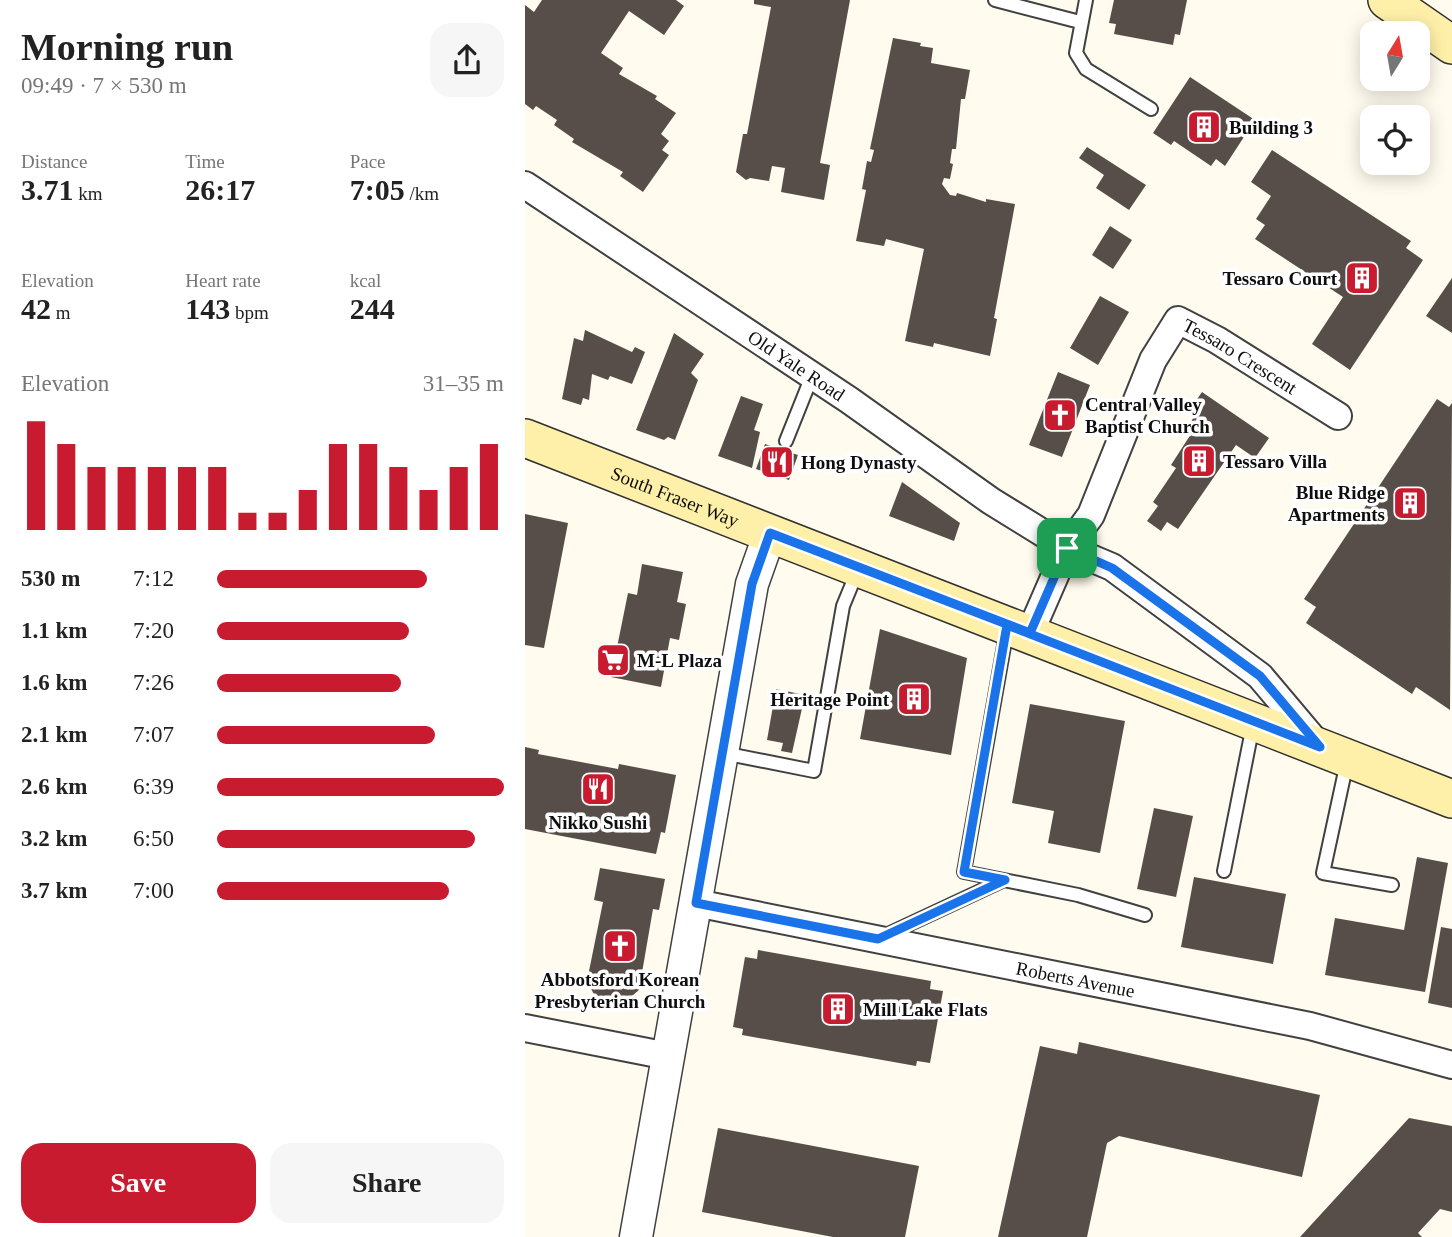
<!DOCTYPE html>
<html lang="en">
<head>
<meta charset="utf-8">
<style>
  :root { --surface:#fff; --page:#f6f6f6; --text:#222; --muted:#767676; --accent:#c81b2f }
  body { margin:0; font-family:Georgia,serif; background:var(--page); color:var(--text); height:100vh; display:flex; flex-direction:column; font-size:26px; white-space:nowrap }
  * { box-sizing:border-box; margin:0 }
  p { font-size:23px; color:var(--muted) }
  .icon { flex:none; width:38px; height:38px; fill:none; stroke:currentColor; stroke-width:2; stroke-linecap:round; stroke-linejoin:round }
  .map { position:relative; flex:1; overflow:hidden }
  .panel { display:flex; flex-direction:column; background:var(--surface); width:525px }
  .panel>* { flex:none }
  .needle { width:46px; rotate:11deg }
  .controls { position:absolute; left:835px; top:21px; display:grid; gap:14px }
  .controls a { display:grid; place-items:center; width:70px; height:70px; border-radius:14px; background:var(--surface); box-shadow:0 4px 18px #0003; font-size:35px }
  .pin { position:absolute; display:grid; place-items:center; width:60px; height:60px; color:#fff; margin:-30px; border-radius:14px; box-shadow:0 4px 10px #0006 }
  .round { display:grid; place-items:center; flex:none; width:74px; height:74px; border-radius:21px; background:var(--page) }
  .head { display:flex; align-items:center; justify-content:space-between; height:119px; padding:0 21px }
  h1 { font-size:38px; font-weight:800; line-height:52px }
  .metrics { display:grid; grid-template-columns:repeat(3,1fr); gap:10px; height:119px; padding:7px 21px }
  .metrics div { display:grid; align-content:center }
  .metrics b { font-size:30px; font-weight:800 }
  .metrics small { font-size:19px; font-weight:400 }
  .metrics p { font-size:19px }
  .chart { height:196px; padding:14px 21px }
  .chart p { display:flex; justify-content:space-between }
  .chart svg { width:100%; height:126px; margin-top:7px; stroke:var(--accent); stroke-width:6 }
  .button { display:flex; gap:14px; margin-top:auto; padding:14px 21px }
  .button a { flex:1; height:80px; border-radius:21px; background:var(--accent); color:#fff; font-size:28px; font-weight:800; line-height:80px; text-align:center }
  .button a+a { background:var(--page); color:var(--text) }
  ul { padding:0 21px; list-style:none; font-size:23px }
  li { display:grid; grid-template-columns:112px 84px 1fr; align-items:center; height:52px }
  li i { height:18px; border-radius:9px; background:var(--accent) }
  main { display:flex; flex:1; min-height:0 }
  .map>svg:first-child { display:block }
  .building { fill:#574e49 }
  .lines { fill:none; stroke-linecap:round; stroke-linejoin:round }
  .service-casing { stroke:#414141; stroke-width:16 }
  .minor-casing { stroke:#414141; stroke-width:30 }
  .tertiary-casing { stroke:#414141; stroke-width:35 }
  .secondary-casing { stroke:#303030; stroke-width:40 }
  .service { stroke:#fff; stroke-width:12 }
  .minor { stroke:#fff; stroke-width:26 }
  .tertiary { stroke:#fff; stroke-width:32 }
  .secondary { stroke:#fff0a9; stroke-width:37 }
  .route-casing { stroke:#fff; stroke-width:14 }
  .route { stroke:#1a73e8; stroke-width:9 }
  .labels { text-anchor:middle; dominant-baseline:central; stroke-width:7; stroke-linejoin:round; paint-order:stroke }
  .poi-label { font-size:19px; font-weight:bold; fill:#0e0e0e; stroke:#fff; text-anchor:start }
  .street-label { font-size:19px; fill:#0e0e0e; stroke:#fff }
</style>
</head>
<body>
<main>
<section class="panel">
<div class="head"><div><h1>Morning run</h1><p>09:49 · 7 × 530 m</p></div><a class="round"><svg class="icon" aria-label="share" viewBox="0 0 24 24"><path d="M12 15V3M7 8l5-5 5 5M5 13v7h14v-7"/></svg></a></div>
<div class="metrics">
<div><p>Distance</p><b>3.71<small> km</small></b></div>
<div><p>Time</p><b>26:17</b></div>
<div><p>Pace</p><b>7:05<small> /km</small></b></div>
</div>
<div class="metrics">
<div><p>Elevation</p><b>42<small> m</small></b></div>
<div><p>Heart rate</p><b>143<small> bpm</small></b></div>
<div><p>kcal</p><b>244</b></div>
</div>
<div class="chart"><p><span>Elevation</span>31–35 m</p>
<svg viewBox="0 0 160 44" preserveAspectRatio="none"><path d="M5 44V6M15 44V14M25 44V22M35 44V22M45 44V22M55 44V22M65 44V22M75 44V38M85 44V38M95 44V30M105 44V14M115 44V14M125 44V22M135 44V30M145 44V22M155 44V14"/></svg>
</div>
<ul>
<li><b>530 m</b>7:12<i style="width:73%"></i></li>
<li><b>1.1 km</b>7:20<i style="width:67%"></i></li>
<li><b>1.6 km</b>7:26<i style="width:64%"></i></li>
<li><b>2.1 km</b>7:07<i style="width:76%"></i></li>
<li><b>2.6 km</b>6:39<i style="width:100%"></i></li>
<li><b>3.2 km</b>6:50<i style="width:90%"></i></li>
<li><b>3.7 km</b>7:00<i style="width:81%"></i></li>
</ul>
<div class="button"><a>Save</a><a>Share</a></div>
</section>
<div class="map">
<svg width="927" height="1237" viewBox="0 0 927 1237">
  <rect width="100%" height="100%" fill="#fffbee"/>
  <!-- building -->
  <path class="building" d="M17 0H151L159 6 139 35 104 11 76 53 98 68 94 74 132 96 130 99 151 113 136 134 144 141 137 150 144 155 118 192 95 176 98 172 47 142 49 139 29 125 32 120 11 106 8 110 0 104V5L9 12Z
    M229 0H325L295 163 305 165 299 200 256 192 260 168 247 166 244 181 225 178 221 180 211 172 218 134H222L246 7 229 4Z
    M589 0H662L655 35 650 34 648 45 589 34 591 24 584 23Z
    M368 38 396 43 395 46 408 48 406 63 445 70 440 99H436L431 149H427L425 163 428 164 425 179 419 178 417 184 425 195 431 196 432 193 461 202V199L490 204 469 318 472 319 465 356 409 343 408 347 380 341 399 249 361 239 359 246 331 241 341 190 337 189 342 161 346 162 349 150 345 149Z
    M665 77 730 120 700 166 691 159 686 166 649 141 646 145 628 133Z
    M562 147 621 185 604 210 571 188 579 175 554 158Z
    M747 150 886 241 881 248 898 260 825 370 787 344 818 297 730 239 740 225 731 219 746 196 726 182Z
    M585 226 607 240 588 269 567 255Z
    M927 278V333L901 316Z
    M575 296 604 312 573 365 545 348Z
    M60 330 107 352 110 347 120 352 107 384 85 376 83 380 67 374 64 400 58 398 56 405 37 399 49 338 58 341Z
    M149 333 179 354 166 373 173 380 150 440 143 437 139 440 111 430Z
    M533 372 565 385 537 457 504 445Z
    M677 392 744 438 730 458 711 445 653 529 642 522 636 531 622 521 633 506 628 502 651 468 646 465 666 434 660 430 674 410 668 405Z
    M216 396 238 404 229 430 235 432 227 468 193 456Z
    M912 399 924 407 927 403 925 710 891 687 887 694 781 623 791 607 779 599Z
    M240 444 273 455 264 480 231 469Z
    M377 482 435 523 429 541 364 516Z
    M0 514 43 523 19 648 0 645Z
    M117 564 158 572 152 602 161 604 154 640 145 638 136 687 86 677 103 593 112 595Z
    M355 629 442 658 426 755 335 739Z
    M251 689 280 695 267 753 256 751 258 743 242 740Z
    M505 704 600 721 575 853 523 843 529 811 487 803Z
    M0 747 14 750 13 754 93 769 94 764 151 775 140 833 136 832 131 854 0 829Z
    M629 808 668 816 651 897 612 889Z
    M892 857 923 863 900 992 800 975 810 918 879 930Z
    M75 868 140 879 134 910 128 909 114 990 95 1006 73 1002 62 981 78 902 69 900Z
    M669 877 761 894 748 964 656 947Z
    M916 927 927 929V1008L903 1003Z
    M233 950 406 981 405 989 418 991 405 1063 392 1061 391 1066 217 1035 218 1029 208 1027 220 957 232 959Z
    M554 1042 795 1095 777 1177 594 1136 582 1143 562 1237H473L515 1046 552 1054Z
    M884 1118 927 1126V1212L915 1209 893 1233 897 1237H775Z
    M193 1128 394 1166 380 1237H308L177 1212Z"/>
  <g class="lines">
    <!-- service casing -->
    <g class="service-casing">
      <path id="service" d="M470 0 555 22
        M561 0 551 53 561 69 626 109
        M261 441 287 376
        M482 629 439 872 553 895 620 915
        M198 753 289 771 318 606 332 572
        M822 762 798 873 867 885
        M699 871 728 725
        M359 936 479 880"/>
    </g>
    <!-- minor casing -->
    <g class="minor-casing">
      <g id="minor">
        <path id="s1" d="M0 185 324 400 466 501 542 548 505 633"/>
        <path id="s2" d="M794 746 735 676 587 567 542 548 566 515 628 360 653 320 692 340 813 416"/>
        <path id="s3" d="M171 903 785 1026 927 1065"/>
        <path d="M0 1028 143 1056"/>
      </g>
    </g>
    <!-- tertiary casing -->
    <g class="tertiary-casing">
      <path id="tertiary" d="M111 1237 227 584 245 533"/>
    </g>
    <!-- secondary casing -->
    <g class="secondary-casing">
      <g id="secondary">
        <path d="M862 0 927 45"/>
        <path id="s4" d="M0 438 927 799"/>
      </g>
    </g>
    <!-- service -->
    <use href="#service" class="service"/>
    <!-- minor -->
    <use href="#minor" class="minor"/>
    <!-- tertiary -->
    <use href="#tertiary" class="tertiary"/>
    <!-- secondary -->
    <use href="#secondary" class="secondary"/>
  </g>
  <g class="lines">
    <!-- route casing -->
    <g class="route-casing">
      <path id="route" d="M542 548 505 633 245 533 227 584 171 903 353 939 480 880 439 872 482 625 795 747 735 676 587 568 542 548"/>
    </g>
    <!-- route -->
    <use href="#route" class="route"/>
  </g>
  <!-- icons -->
  <defs>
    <g id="building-square" transform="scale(1.75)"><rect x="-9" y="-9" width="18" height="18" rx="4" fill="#c81b2f" stroke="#fff"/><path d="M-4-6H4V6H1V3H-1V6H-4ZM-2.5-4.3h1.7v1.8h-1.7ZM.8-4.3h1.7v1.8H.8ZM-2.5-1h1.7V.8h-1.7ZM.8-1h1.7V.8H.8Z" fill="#fff"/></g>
    <g id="church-square" transform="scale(1.75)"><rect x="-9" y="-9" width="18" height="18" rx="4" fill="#c81b2f" stroke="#fff"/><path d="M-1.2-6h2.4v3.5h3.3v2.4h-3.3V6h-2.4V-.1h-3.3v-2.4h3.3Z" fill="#fff"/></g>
    <g id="restaurant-square" transform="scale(1.75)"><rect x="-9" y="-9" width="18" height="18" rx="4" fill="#c81b2f" stroke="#fff"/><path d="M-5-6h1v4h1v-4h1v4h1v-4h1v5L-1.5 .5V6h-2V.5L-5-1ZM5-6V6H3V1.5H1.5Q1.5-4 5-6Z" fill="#fff"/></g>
    <g id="supermarket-square" transform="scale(1.75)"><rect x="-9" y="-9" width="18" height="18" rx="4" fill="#c81b2f" stroke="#fff"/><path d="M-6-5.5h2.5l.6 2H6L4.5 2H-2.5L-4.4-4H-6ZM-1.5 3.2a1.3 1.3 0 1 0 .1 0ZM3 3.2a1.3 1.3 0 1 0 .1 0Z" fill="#fff"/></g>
  </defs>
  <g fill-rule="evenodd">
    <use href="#building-square" x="679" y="127"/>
    <use href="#building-square" x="837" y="278"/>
    <use href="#church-square" x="535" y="415"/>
    <use href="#building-square" x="674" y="461"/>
    <use href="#restaurant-square" x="252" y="462"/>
    <use href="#building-square" x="885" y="503"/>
    <use href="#supermarket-square" x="88" y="660"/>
    <use href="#building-square" x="389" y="699"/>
    <use href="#restaurant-square" x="73" y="789"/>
    <use href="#church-square" x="95" y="946"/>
    <use href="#building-square" x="313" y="1009"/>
  </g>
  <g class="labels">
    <!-- poi labels -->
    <g class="poi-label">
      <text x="704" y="127">Building 3</text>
      <text x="812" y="278" text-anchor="end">Tessaro Court</text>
      <text x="560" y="404">Central Valley<tspan x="560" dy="22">Baptist Church</tspan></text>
      <text x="698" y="461">Tessaro Villa</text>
      <text x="276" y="462">Hong Dynasty</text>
      <text x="860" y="492" text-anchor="end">Blue Ridge<tspan x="860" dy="22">Apartments</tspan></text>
      <text x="112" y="660">M-L Plaza</text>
      <text x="364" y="699" text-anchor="end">Heritage Point</text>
      <text x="73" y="822" text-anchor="middle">Nikko Sushi</text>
      <text x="95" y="979" text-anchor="middle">Abbotsford Korean<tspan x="95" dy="22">Presbyterian Church</tspan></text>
      <text x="338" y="1009">Mill Lake Flats</text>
    </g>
    <!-- street labels -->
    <g class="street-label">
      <text stroke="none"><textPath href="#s2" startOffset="651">Tessaro Crescent</textPath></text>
      <text stroke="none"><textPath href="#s1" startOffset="326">Old Yale Road</textPath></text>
      <text stroke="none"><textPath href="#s4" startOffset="161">South Fraser Way</textPath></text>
      <text stroke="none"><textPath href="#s3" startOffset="387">Roberts Avenue</textPath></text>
    </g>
  </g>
</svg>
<div class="controls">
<a><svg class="needle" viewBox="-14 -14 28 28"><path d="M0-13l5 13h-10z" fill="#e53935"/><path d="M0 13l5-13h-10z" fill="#767676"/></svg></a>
<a><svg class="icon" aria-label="locate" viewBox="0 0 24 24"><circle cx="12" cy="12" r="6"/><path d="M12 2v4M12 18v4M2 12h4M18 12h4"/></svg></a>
</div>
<div class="pin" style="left:542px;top:548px;background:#1e9e55"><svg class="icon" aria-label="arrive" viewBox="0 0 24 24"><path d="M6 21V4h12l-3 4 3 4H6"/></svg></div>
</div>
</main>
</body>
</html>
